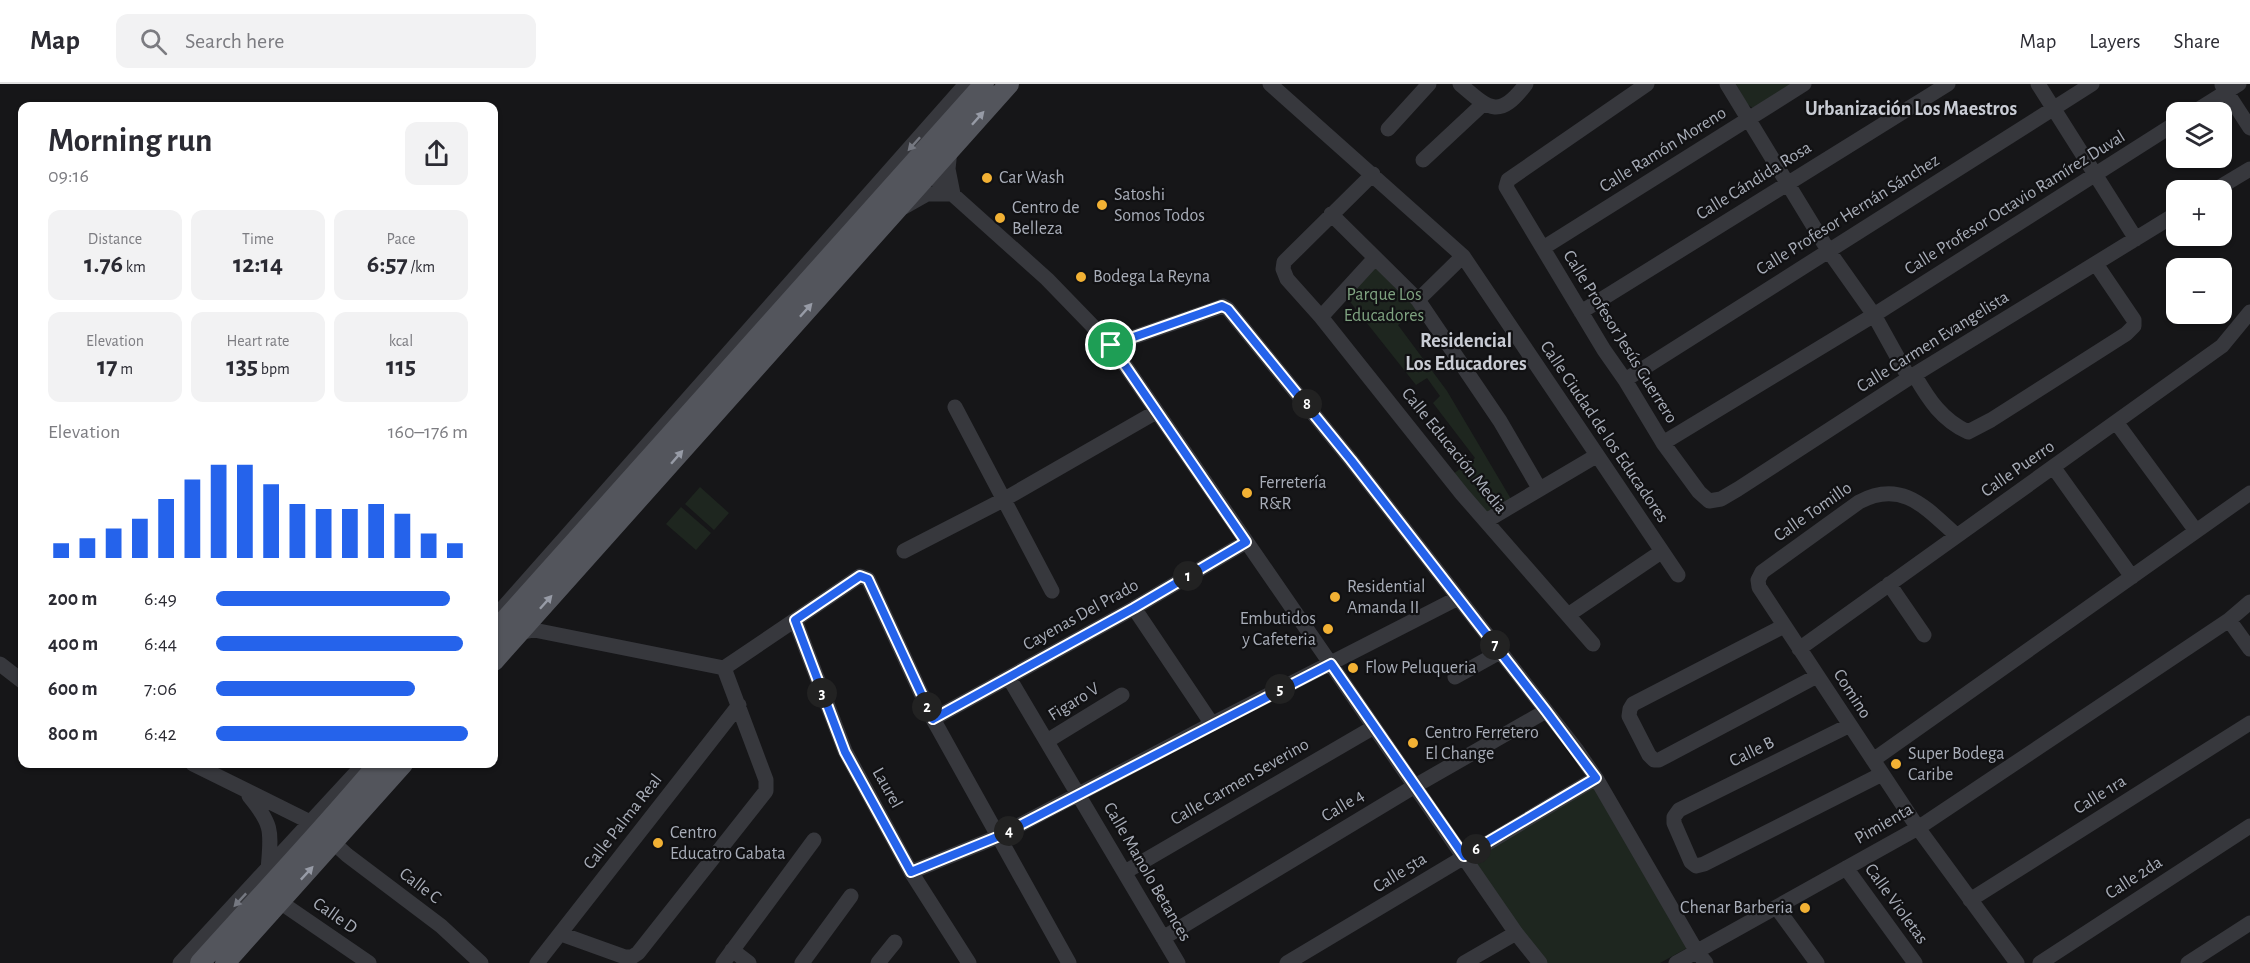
<!DOCTYPE html>
<html lang="en">
<head>
<meta charset="utf-8">
<style>
  :root { --surface:#fff; --page:#f2f2f3; --text:#2b2b33; --muted:#7c7c81; --line:#e1e1e2; --accent:#2563eb }
  body { margin:0; font-family:"Alegreya Sans",sans-serif; background:var(--page); color:var(--text); height:100vh; display:flex; flex-direction:column; font-size:22px; white-space:nowrap }
  * { box-sizing:border-box; margin:0 }
  p { font-size:20px; color:var(--muted) }
  .icon { flex:none; width:33px; height:33px; fill:none; stroke:currentColor; stroke-width:2; stroke-linecap:round; stroke-linejoin:round }
  .map { position:relative; flex:1; overflow:hidden }
  .drawer { position:absolute; left:18px; top:18px; width:480px; height:666px; display:flex; flex-direction:column; background:var(--surface); border-radius:12px; box-shadow:0 2px 4px #0004 }
  .drawer>* { flex:none }
  .buttons { position:absolute; left:2166px; top:18px; display:grid; gap:12px }
  .buttons a { display:grid; place-items:center; width:66px; height:66px; border-radius:12px; background:var(--surface); box-shadow:0 2px 4px #0004; font-size:30px }
  .pin { position:absolute; display:grid; place-items:center; width:51px; height:51px; color:#fff; margin:-26px; border:3px solid #fff; border-radius:50%; box-shadow:0 2px 6px #0007 }
  .km { position:absolute; width:30px; height:30px; margin:-15px; border-radius:50%; background:#222; color:#fff; font-size:16px; line-height:30px; text-align:center }
  .round { display:grid; place-items:center; flex:none; width:63px; height:63px; border-radius:12px; background:var(--page) }
  .headline { display:flex; align-items:center; justify-content:space-between; height:102px; padding:0 30px }
  h1 { font-size:33px; font-weight:700; line-height:45px }
  .figures { display:grid; grid-template-columns:repeat(3,1fr); gap:9px; height:102px; padding:6px 30px }
  .figures div { display:grid; align-content:center; border-radius:12px; background:var(--page); text-align:center }
  .figures b { font-size:26px; font-weight:700 }
  .figures small { font-size:16px; font-weight:400 }
  .figures p { font-size:16px }
  .chart { height:168px; padding:12px 30px }
  .chart p { display:flex; justify-content:space-between }
  .chart svg { width:100%; height:108px; margin-top:6px; stroke:var(--accent); stroke-width:6 }
  ul { padding:0 30px; list-style:none; font-size:20px }
  li { display:grid; grid-template-columns:96px 72px 1fr; align-items:center; height:45px }
  li i { height:15px; border-radius:8px; background:var(--accent) }
  header { display:flex; align-items:center; gap:36px; box-sizing:border-box; height:84px; padding:0 30px; background:var(--surface); border-bottom:2px solid var(--line) }
  header strong { font-size:28px }
  nav { display:flex; gap:33px; margin-inline-start:auto; font-size:21px }
  .search { width:420px; height:54px; background:var(--page); display:flex; align-items:center; gap:15px; box-sizing:border-box; padding:0 21px; border-radius:12px; color:var(--muted); font-size:22px }
  .map>svg:first-child { display:block }
  .green { fill:#1e261f }
  .lines { fill:none; stroke-linecap:round; stroke-linejoin:round }
  .minor { stroke:#37383d; stroke-width:15 }
  .major { stroke:#53555c; stroke-width:20 }
  .oneway { fill:#979ba6 }
  .oneway2 { fill:#757881 }
  .route-casing { stroke:#fff; stroke-width:12 }
  .route { stroke:#2563eb; stroke-width:8 }
  .poi-dot { fill:#f2b134; stroke:#111113; stroke-width:2 }
  .labels { text-anchor:middle; dominant-baseline:central; stroke-width:4.5; stroke-linejoin:round; paint-order:stroke }
  .street-label { font-size:18px; fill:#a8adb8; stroke:#111113 }
  .poi-label { font-size:18px; fill:#a8adb8; stroke:#111113; text-anchor:start }
  .park-label { font-size:18px; fill:#7fa381; stroke:#111113 }
  .neighbourhood-label { font-size:20px; font-weight:bold; fill:#c9ccd4; stroke:#111113 }
</style>
</head>
<body>
<header>
<strong>Map</strong>
<div class="search"><svg class="icon" aria-label="search" viewBox="0 0 24 24"><circle cx="10" cy="10" r="6"/><path d="M15 15l6 6"/></svg>Search here</div>
<nav><a>Map</a><a>Layers</a><a>Share</a></nav>
</header>
<div class="map">
<svg width="2250" height="879" viewBox="0 0 2250 879">
  <rect width="100%" height="100%" fill="#161618"/>
  <!-- green -->
  <path class="green" d="M1736 0H1794L1754 25 1747 20Z
    M1374 183 1408 210 1419 226 1398 241 1447 307 1511 415 1488 430 1453 390 1475 374 1433 319 1440 312 1427 294 1416 301 1347 214Z
    M700 403 729 429 714 446 685 420Z
    M681 423 711 449 696 466 666 440Z
    M1591 697 1687 864 1660 879H1545L1473 775Z"/>
  <g class="lines">
    <!-- minor -->
    <path class="minor" d="M1270 0 1463 172 1678 491
      M1460 0C1489 25 1499 36 1526 0
      M1647 0 1508 96 1506 103 1604 266 1625 296 1663 359 1699 408 1709 417 1721 415 1738 405 1909 294 2176 130
      M1727 0 1828 166 1874 231 1909 294
      M2038 0 2136 155
      M2222 1 2250 44
      M2194 28 2239 0
      M1388 45 1429 0
      M1423 76 1483 20
      M921 82 1047 195 1111 261 1516 849 1540 879
      M1373 90 1284 178 1283 185 1287 195 1321 233 1462 410 1593 560
      M2215 106 2250 85
      M904 123 927 110H953L948 85 950 66
      M1331 130 1418 216 1500 337 1539 404
      M1543 164 1804 0
      M1418 216 1463 172
      M1581 228 1948 0
      M1321 233 1375 174
      M1111 261 1223 222 1228 225 1351 376 1576 665 1596 694 1697 868 1706 879
      M1915 292C1929 316 1942 336 1968 348L1991 336 2126 250 2134 242V236L2096 180
      M1625 296 2092 0
      M955 323 1052 507
      M2116 338 2196 447
      M1663 359 1874 231 2176 39
      M2054 384 2132 493
      M1486 437 1596 372
      M1956 451C1926 424 1902 395 1859 418L1762 488 1758 496 1759 503 1918 744 2017 879
      M904 467 1003 416 1156 328
      M1889 500 1924 551
      M1134 524 1212 640
      M1568 531 1661 468
      M494 534 966 0
      M795 536 845 667 911 788 969 879
      M2229 536 2250 565
      M1784 542 1633 620 1630 625 1629 632 1649 671 1654 676H1659L1817 592
      M518 549 534 546 724 584 860 492 868 495 933 635 1069 879
      M1799 565 2222 262 2250 228
      M0 580 22 597
      M1455 593 1500 568
      M1009 594 1178 879
      M933 635 1134 524 1246 458
      M1850 641 1679 726 1674 733V739L1691 778 1696 782 1704 780 1882 690
      M1047 657 1122 611
      M1873 676 2250 409
      M193 680 312 739 347 771 441 842 481 879
      M249 712C274 742 271 748 268 786
      M1846 784 1915 879
      M911 788 997 753 1212 640 1458 514
      M1125 788 1374 643
      M1970 816 2250 639
      M280 818 369 879
      M1777 824 1817 879
      M561 850 625 873H632L638 869 766 707V696L724 584
      M1163 854 1415 702 1546 627
      M732 866 749 879
      M180 879 364 680
      M537 879 739 621
      M723 879 814 756
      M802 879 851 812
      M878 879 895 858
      M1287 879 1596 694
      M1464 879 1516 849
      M1676 879 1918 744 2229 536 2250 518
      M2040 879 2250 742
      M2188 879 2250 839"/>
    <!-- major -->
    <path class="major" d="M494 548 984 0
      M494 577 1009 0
      M200 879C260 812 321 748 378 680
      M225 879 403 680"/>
  </g>
  <!-- one-way arrows -->
  <defs><path id="oneway-solid" d="M-6-.8H1V-3.2L6.5 0L1 3.2V.8H-6Z" transform="scale(1.5)"/></defs>
  <g class="oneway">
    <use href="#oneway-solid" transform="translate(978 34) rotate(-48)"/>
    <use href="#oneway-solid" transform="translate(806 226) rotate(-48)"/>
    <use href="#oneway-solid" transform="translate(677 373) rotate(-49)"/>
    <use href="#oneway-solid" transform="translate(546 518) rotate(-48)"/>
    <use href="#oneway-solid" transform="translate(307 789) rotate(-47)"/>
  </g>
  <g class="oneway2">
    <use href="#oneway-solid" transform="translate(914 60) rotate(132)"/>
    <use href="#oneway-solid" transform="translate(240 816) rotate(133)"/>
  </g>
  <g class="lines">
    <!-- route casing -->
    <g class="route-casing">
      <path id="route" d="M1222 222 1228 225 1351 376 1546 627 1596 694 1464 772 1331 580 997 753 911 788 845 668 795 536 860 492 868 495 933 635 1134 524 1246 458 1111 261Z"/>
    </g>
    <!-- route -->
    <use href="#route" class="route"/>
  </g>
  <!-- markers -->
  <g class="poi-dot">
    <circle cx="987" cy="94" r="6"/>
    <circle cx="1102" cy="121" r="6"/>
    <circle cx="1000" cy="134" r="6"/>
    <circle cx="1081" cy="193" r="6"/>
    <circle cx="1247" cy="409" r="6"/>
    <circle cx="1335" cy="513" r="6"/>
    <circle cx="1328" cy="545" r="6"/>
    <circle cx="1353" cy="584" r="6"/>
    <circle cx="1413" cy="659" r="6"/>
    <circle cx="1896" cy="680" r="6"/>
    <circle cx="658" cy="759" r="6"/>
    <circle cx="1805" cy="824" r="6"/>
  </g>
  <g class="labels">
    <!-- street labels -->
    <g class="street-label">
      <text transform="translate(1663 66) rotate(-32)">Calle Ramón Moreno</text>
      <text transform="translate(1754 97) rotate(-32)">Calle Cándida Rosa</text>
      <text transform="translate(2015 119) rotate(-32)">Calle Profesor Octavio Ramírez Duval</text>
      <text transform="translate(1848 131) rotate(-32)">Calle Profesor Hernán Sánchez</text>
      <text transform="translate(1620 253) rotate(58)">Calle Profesor Jesús Guerrero</text>
      <text transform="translate(1933 258) rotate(-32)">Calle Carmen Evangelista</text>
      <text transform="translate(1604 348) rotate(56)">Calle Ciudad de los Educadores</text>
      <text transform="translate(1454 367) rotate(51)">Calle Educación Media</text>
      <text transform="translate(2018 385) rotate(-35)">Calle Puerro</text>
      <text transform="translate(1813 428) rotate(-35)">Calle Tomillo</text>
      <text transform="translate(1081 531) rotate(-29)">Cayenas Del Prado</text>
      <text transform="translate(1852 610) rotate(57)">Comino</text>
      <text transform="translate(1074 618) rotate(-32)">Figaro V</text>
      <text transform="translate(1752 668) rotate(-26)">Calle B</text>
      <text transform="translate(1240 698) rotate(-30)">Calle Carmen Severino</text>
      <text transform="translate(887 704) rotate(61)">Laurel</text>
      <text transform="translate(2100 711) rotate(-32)">Calle 1ra</text>
      <text transform="translate(1343 722) rotate(-31)">Calle 4</text>
      <text transform="translate(623 738) rotate(-52)">Calle Palma Real</text>
      <text transform="translate(1884 740) rotate(-30)">Pimienta</text>
      <text transform="translate(1147 788) rotate(60)">Calle Manolo Betances</text>
      <text transform="translate(1400 789) rotate(-32)">Calle 5ta</text>
      <text transform="translate(2134 794) rotate(-33)">Calle 2da</text>
      <text transform="translate(420 802) rotate(37)">Calle C</text>
      <text transform="translate(1896 820) rotate(54)">Calle Violetas</text>
      <text transform="translate(335 832) rotate(35)">Calle D</text>
    </g>
    <!-- poi labels -->
    <g class="poi-label">
      <text x="999" y="94">Car Wash</text>
      <text x="1114" y="111">Satoshi<tspan x="1114" dy="21">Somos Todos</tspan></text>
      <text x="1012" y="124">Centro de<tspan x="1012" dy="21">Belleza</tspan></text>
      <text x="1093" y="193">Bodega La Reyna</text>
      <text x="1259" y="399">Ferretería<tspan x="1259" dy="21">R&amp;R</tspan></text>
      <text x="1347" y="503">Residential<tspan x="1347" dy="21">Amanda II</tspan></text>
      <text x="1316" y="535" text-anchor="end">Embutidos<tspan x="1316" dy="21">y Cafeteria</tspan></text>
      <text x="1365" y="584">Flow Peluqueria</text>
      <text x="1425" y="649">Centro Ferretero<tspan x="1425" dy="21">El Change</tspan></text>
      <text x="1908" y="670">Super Bodega<tspan x="1908" dy="21">Caribe</tspan></text>
      <text x="670" y="749">Centro<tspan x="670" dy="21">Educatro Gabata</tspan></text>
      <text x="1793" y="824" text-anchor="end">Chenar Barberia</text>
    </g>
    <!-- park labels -->
    <g class="park-label">
      <text x="1384" y="211">Parque Los<tspan x="1384" dy="21">Educadores</tspan></text>
    </g>
    <!-- neighbourhood labels -->
    <g class="neighbourhood-label">
      <text x="1911" y="25">Urbanización Los Maestros</text>
      <text x="1466" y="257">Residencial<tspan x="1466" dy="23">Los Educadores</tspan></text>
    </g>
  </g>
</svg>
<div class="buttons">
<a><svg class="icon" aria-label="layers" viewBox="0 0 24 24"><path d="M12 4l9 5-9 5-9-5zM3 14l9 5 9-5"/></svg></a>
<a>+</a>
<a>−</a>
</div>
<div class="pin" style="left:1111px;top:261px;background:#1e9e55"><svg class="icon" aria-label="arrive" viewBox="0 0 24 24"><path d="M6 21V4h12l-3 4 3 4H6"/></svg></div>
<b class="km" style="left:1188px;top:492px">1</b>
<b class="km" style="left:927px;top:623px">2</b>
<b class="km" style="left:822px;top:609px">3</b>
<b class="km" style="left:1009px;top:747px">4</b>
<b class="km" style="left:1280px;top:605px">5</b>
<b class="km" style="left:1476px;top:765px">6</b>
<b class="km" style="left:1495px;top:561px">7</b>
<b class="km" style="left:1307px;top:320px">8</b>
<section class="drawer">
<div class="headline"><div><h1>Morning run</h1><p>09:16</p></div><a class="round"><svg class="icon" aria-label="share" viewBox="0 0 24 24"><path d="M12 15V3M7 8l5-5 5 5M5 13v7h14v-7"/></svg></a></div>
<div class="figures">
<div><p>Distance</p><b>1.76<small> km</small></b></div>
<div><p>Time</p><b>12:14</b></div>
<div><p>Pace</p><b>6:57<small> /km</small></b></div>
</div>
<div class="figures">
<div><p>Elevation</p><b>17<small> m</small></b></div>
<div><p>Heart rate</p><b>135<small> bpm</small></b></div>
<div><p>kcal</p><b>115</b></div>
</div>
<div class="chart"><p><span>Elevation</span>160–176 m</p>
<svg viewBox="0 0 160 44" preserveAspectRatio="none"><path d="M5 44V38M15 44V36M25 44V32M35 44V28M45 44V20M55 44V12M65 44V6M75 44V6M85 44V14M95 44V22M105 44V24M115 44V24M125 44V22M135 44V26M145 44V34M155 44V38"/></svg>
</div>
<ul>
<li><b>200 m</b>6:49<i style="width:93%"></i></li>
<li><b>400 m</b>6:44<i style="width:98%"></i></li>
<li><b>600 m</b>7:06<i style="width:79%"></i></li>
<li><b>800 m</b>6:42<i style="width:100%"></i></li>
</ul>
</section>
</div>
</body>
</html>
